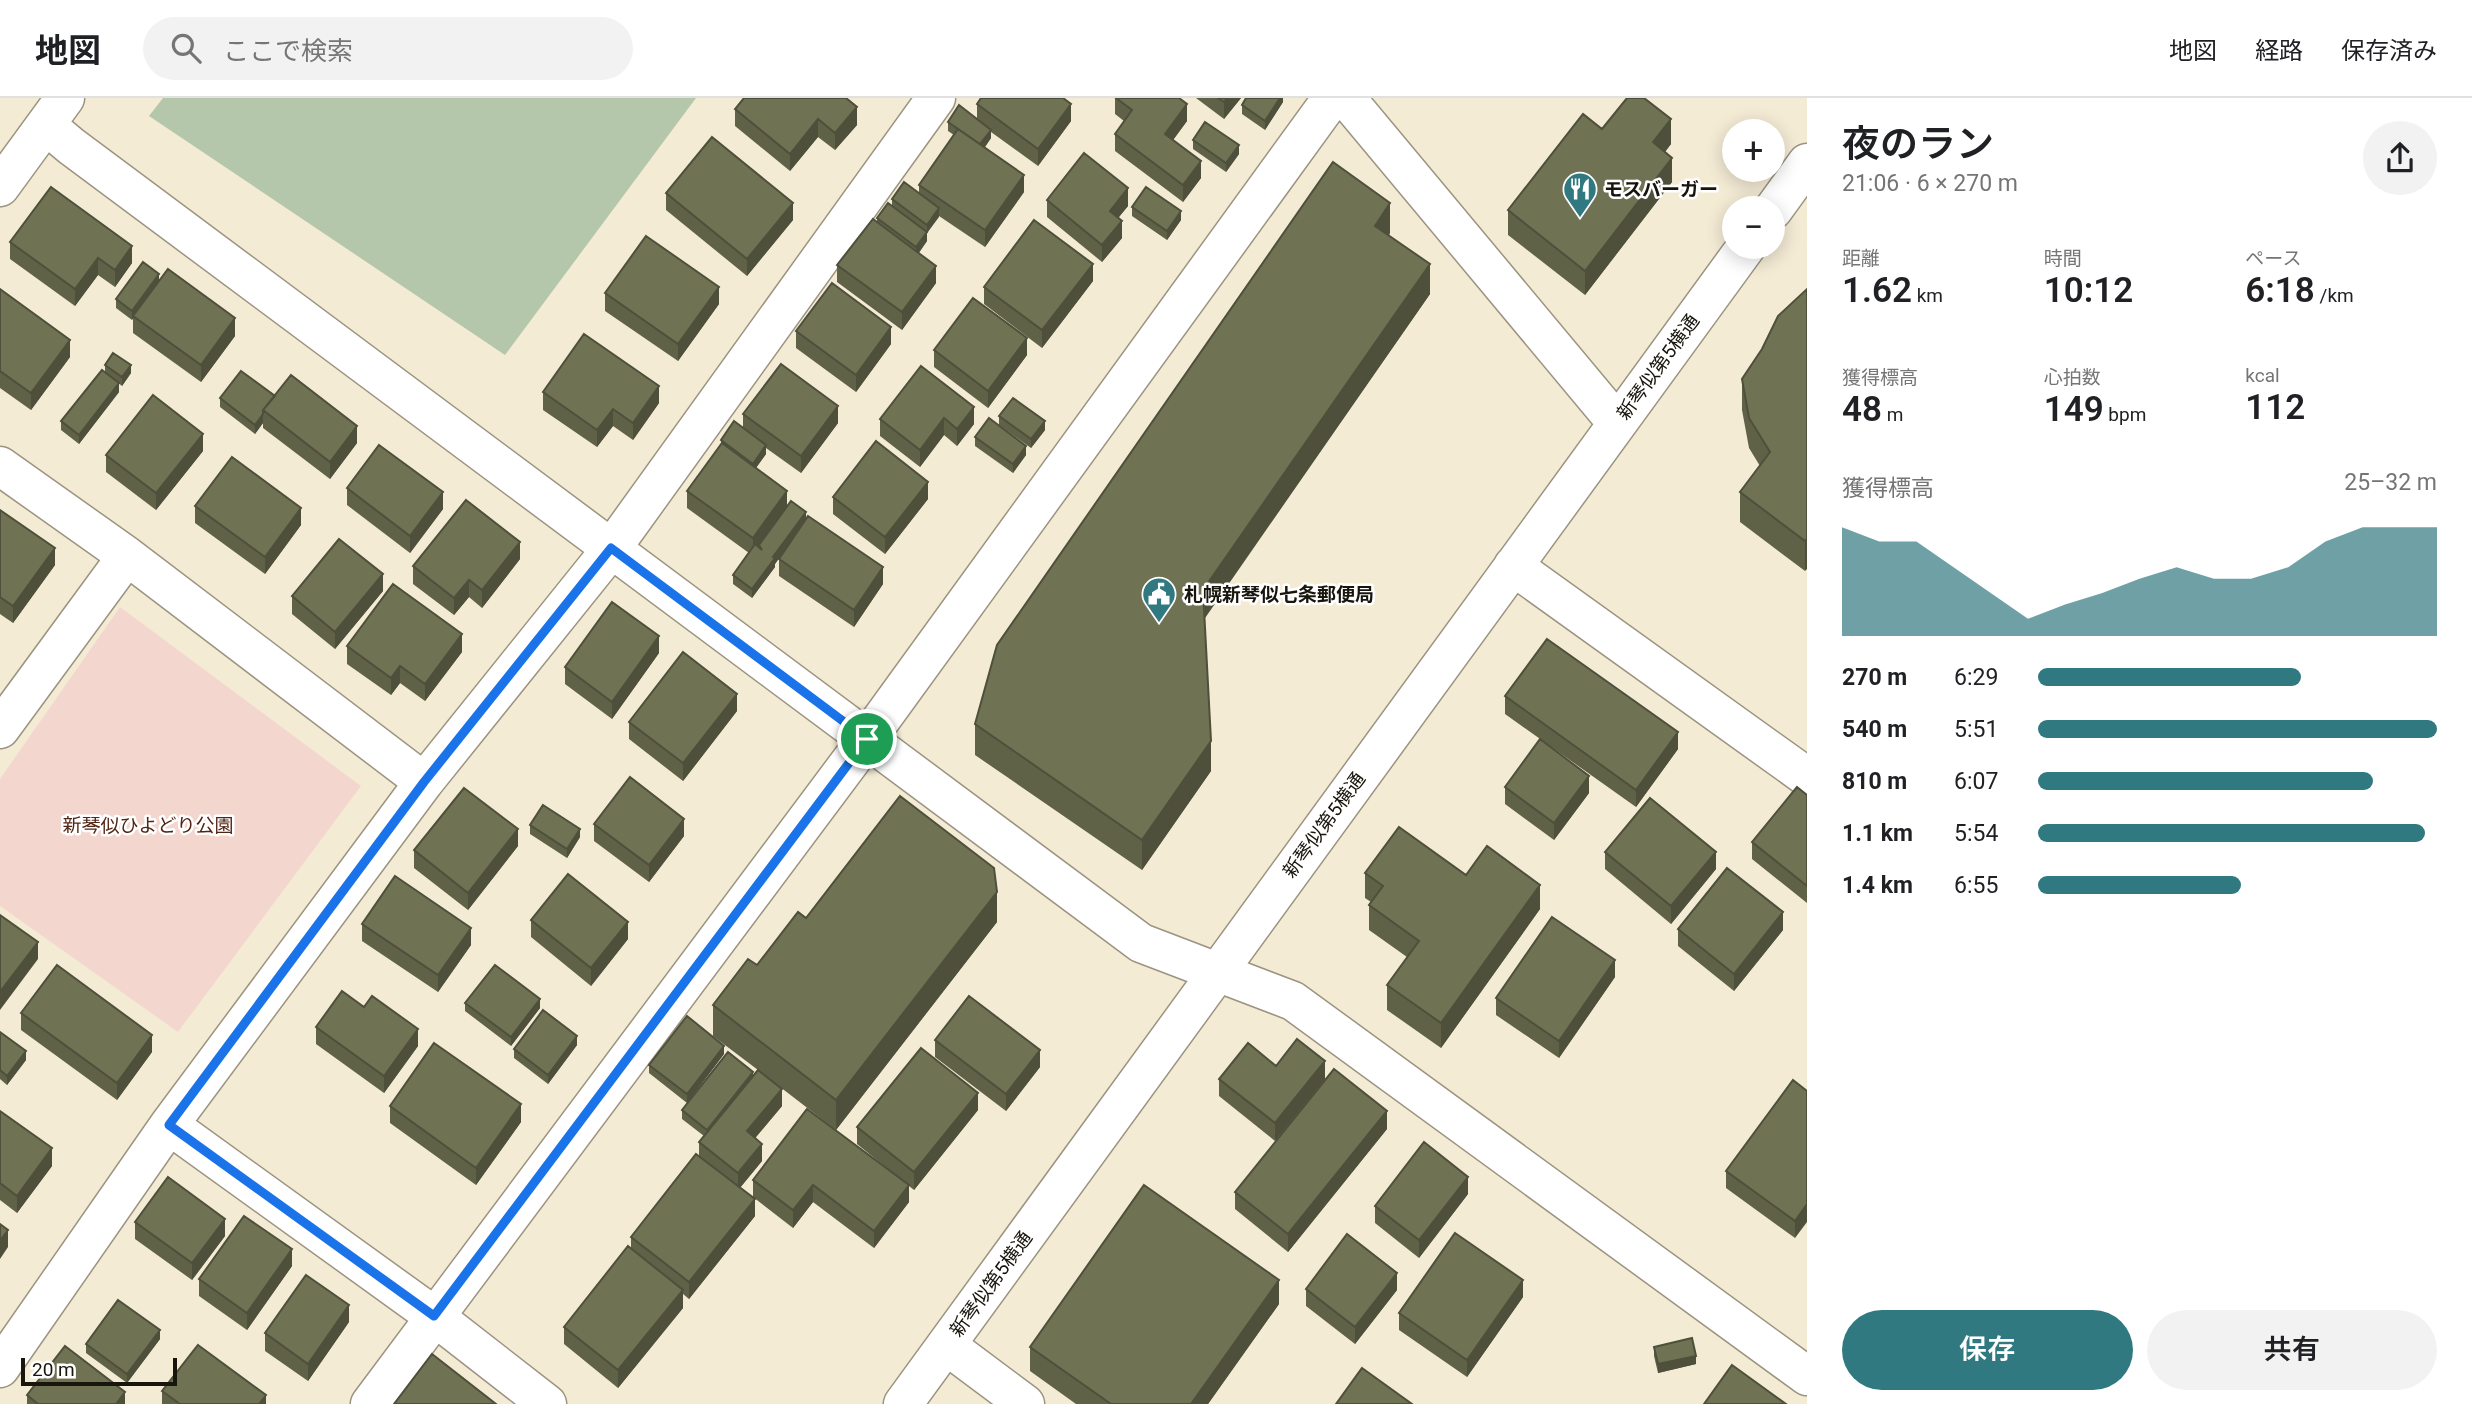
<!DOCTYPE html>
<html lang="ja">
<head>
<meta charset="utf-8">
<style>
  :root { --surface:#fff; --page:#f2f2f2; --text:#202124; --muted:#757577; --line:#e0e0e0; --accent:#317981 }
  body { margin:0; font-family:Roboto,"Noto Sans JP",sans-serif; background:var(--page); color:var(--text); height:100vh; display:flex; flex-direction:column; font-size:26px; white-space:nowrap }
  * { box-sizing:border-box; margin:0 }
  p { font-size:23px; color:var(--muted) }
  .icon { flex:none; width:38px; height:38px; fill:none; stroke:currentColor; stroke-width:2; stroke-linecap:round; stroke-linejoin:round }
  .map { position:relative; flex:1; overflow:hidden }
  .panel { display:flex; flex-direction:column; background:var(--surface); width:665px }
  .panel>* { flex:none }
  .tools { position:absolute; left:1722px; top:21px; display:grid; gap:14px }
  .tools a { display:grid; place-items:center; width:63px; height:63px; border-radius:50%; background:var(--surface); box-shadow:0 4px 18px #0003; font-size:35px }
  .scale { position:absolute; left:21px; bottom:18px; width:156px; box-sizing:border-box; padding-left:7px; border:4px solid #18150d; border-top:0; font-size:19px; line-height:24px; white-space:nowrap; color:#18150d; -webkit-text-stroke:5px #fff; paint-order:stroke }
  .pin { position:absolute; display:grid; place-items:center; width:60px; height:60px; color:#fff; margin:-30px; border:4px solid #fff; border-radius:50%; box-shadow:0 2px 7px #0007 }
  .round { display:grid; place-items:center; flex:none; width:74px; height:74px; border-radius:37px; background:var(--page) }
  .overview { display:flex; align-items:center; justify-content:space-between; height:119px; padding:0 35px }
  h1 { font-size:38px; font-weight:600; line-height:52px }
  .figures { display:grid; grid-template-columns:repeat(3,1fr); gap:10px; height:119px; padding:7px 35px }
  .figures div { display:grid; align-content:center }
  .figures b { font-size:35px; font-weight:600 }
  .figures small { font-size:19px; font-weight:400 }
  .figures p { font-size:19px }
  .chart { height:196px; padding:14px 35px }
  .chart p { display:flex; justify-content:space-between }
  .chart svg { width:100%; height:126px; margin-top:7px; fill:var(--accent); opacity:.7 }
  .cta { display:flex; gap:14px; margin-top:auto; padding:14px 35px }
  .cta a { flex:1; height:80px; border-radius:42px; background:var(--accent); color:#fff; font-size:28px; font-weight:600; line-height:80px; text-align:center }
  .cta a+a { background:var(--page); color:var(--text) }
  ul { padding:0 35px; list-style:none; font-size:23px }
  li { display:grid; grid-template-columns:112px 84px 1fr; align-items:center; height:52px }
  li i { height:18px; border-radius:9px; background:var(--accent) }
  header { display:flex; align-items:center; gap:42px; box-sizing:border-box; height:98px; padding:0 35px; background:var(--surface); border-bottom:2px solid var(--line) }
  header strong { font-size:33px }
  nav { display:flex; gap:38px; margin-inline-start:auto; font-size:24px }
  .search { width:490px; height:63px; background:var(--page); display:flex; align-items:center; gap:18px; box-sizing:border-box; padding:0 24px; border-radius:38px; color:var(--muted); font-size:26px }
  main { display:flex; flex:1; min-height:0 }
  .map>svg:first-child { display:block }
  .green { fill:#f3d7ce }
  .water { fill:#b4c7aa }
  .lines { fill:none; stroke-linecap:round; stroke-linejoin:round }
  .minor-casing { stroke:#9c9380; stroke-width:41 }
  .minor { stroke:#fff; stroke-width:38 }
  .wall { fill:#606248 }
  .shaded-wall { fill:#4e503b }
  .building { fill:#707254; stroke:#4e503b; stroke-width:2 }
  .route-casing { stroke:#fff; stroke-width:14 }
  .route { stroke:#1a73e8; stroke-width:9 }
  .labels { text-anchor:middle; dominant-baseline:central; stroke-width:5; stroke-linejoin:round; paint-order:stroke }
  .poi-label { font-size:19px; font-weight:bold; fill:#18150d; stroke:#fff; text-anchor:start }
  .street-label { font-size:19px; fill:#18150d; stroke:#fff }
  .park-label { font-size:19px; fill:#522413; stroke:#fff }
</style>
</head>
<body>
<header>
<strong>地図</strong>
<div class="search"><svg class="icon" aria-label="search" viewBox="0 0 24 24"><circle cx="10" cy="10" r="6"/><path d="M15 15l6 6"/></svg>ここで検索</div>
<nav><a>地図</a><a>経路</a><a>保存済み</a></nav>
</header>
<main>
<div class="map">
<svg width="1807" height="1306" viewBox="0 0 1807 1306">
  <rect width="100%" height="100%" fill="#f4ebd5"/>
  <!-- green -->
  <path class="green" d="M120 509 361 688 178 934 0 808V681Z"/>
  <!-- water -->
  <path class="water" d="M163 0H696L505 257 149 18Z"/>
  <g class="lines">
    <!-- minor casing -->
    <g class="minor-casing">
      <path id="minor" d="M1346 0 1617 325
        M46 27 71 48 1141 845 1293 903 1807 1278
        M0 89 65 0
        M1773 112 1807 65
        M0 368 127 458 424 684
        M1513 468 1807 679
        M0 631 127 458
        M169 1027 434 1218 547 1306
        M946 1247 1025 1306
        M0 1270 169 1027 424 684 612 450 936 0
        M370 1306 867 641 1332 0
        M903 1306 1746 149"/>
    </g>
    <!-- minor -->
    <use href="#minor" class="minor"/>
  </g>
  <!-- wall -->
  <path class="wall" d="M1115 0H1179L1187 23 1173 42 1201 80 1183 104 1115 53V36L1124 23 1115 16Z
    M1196 0H1241L1224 21Z
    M1283 0V4L1265 32 1242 16V7Z
    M977 6 1071 23 1038 68 991 34V40L985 49 1024 94 985 149 939 118 927 135V143L919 155 936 185 902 232 837 184V167L877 124V120L892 107V101L919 95V87L954 37 948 33V24L977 21Z
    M735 11 857 27 835 52 818 39 790 73 735 28Z
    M1602 31 1671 46 1665 54 1672 84 1585 197 1508 137V112Z
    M1193 42 1239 56 1226 74 1193 51Z
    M666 95 793 122 747 178 666 112Z
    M1047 102 1128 108 1118 120 1122 140 1102 164 1047 119Z
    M1132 109 1181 122 1167 142 1132 118Z
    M1390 135 1389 138 1430 196 1204 520 1211 673 1142 772 975 657V626Z
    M10 144 132 165 115 189 98 177 75 208 10 161Z
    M1093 183 1042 250 984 206V189Z
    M159 184 235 238 201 284 133 235V219L132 222 116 210V201Z
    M0 191 70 259 31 312 0 290Z
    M1807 191 1805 473 1740 424V394L1760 368 1749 350 1742 312V281Z
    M605 195 719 206 678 263 605 213Z
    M796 233 891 246 856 294 796 250Z
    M934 252 1027 257 988 310 934 269Z
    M105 267 131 275 122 288 117 284 119 294 79 346 61 332V323L105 274Z
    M921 268 974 326 957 348 944 337 920 369 880 338V321Z
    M543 294 659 305 633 342 613 328 597 349 543 312Z
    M275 298 357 345 330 381 263 330V325L255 336 220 309V300Z
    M743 316 838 325 801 375 766 350V356L756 370 787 408 806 419 883 486 854 529 779 478V460L775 466V469L752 500 733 486V477L749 455 687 410V393L721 347V342L743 330Z
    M999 318 1045 332 1031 350 999 327Z
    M975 339 1026 357 1013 375 975 348Z
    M203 353 156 412 106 374V357Z
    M347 390 443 411 410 455 347 407Z
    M833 399 928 401 885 456 833 416Z
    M195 408 301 427 265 476 195 425Z
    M0 412 55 467 13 525 0 516Z
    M520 461 482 510 469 499 454 517 413 486V468Z
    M383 493 335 551 292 516V498Z
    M347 548 462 554 425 603 400 585 391 597 347 566Z
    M659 555 612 621 565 586V569Z
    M1505 598 1678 651 1636 709 1505 616Z
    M737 613 683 683 629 641V624Z
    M1505 689 1589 695 1554 742 1505 706Z
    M1807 697V805L1752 761V744Z
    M594 726 684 738 649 784 594 743Z
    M530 727 580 739 567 760 530 736Z
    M518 748 468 812 414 770V752Z
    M1605 754 1716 771 1671 826 1605 771Z
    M1365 775 1466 777 1540 811 1441 950 1387 912V887L1407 859 1369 832V807L1371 804 1365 800Z
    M806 820 997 824 836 1032 771 982 782 1008 755 1040 762 1063 740 1090 755 1118 689 1201 683 1196V1210L618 1290 564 1246V1229L631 1151V1139L699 1058V1044L704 1038 682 1021V1012L753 978 758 972 713 938V907Z
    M531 822 628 841 591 888 531 839Z
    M362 826 471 847 438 894 362 843Z
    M1678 831 1783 832 1734 893 1678 848Z
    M1615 879 1559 960 1496 917V900Z
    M465 905 540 910 511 948 465 913Z
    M364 909 418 948 384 995 316 946V929Z
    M21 915 152 954 117 1002 21 932Z
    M0 934 26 962 7 987 0 981Z
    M935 942 1040 969 1006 1013 935 959Z
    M577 947 548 986 514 960V951Z
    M724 956 687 1005 649 975V967Z
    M1276 968 1325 981 1275 1043 1219 998V981Z
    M1807 993 1795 1140 1726 1090V1073Z
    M390 1008 521 1024 476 1087 390 1025Z
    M978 1012 914 1092 909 1088V1104L874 1150 813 1104 793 1130 753 1099V1082L888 1071 857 1046V1029Z
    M0 1013 52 1068 17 1115 0 1102Z
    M1387 1031 1288 1154 1235 1111V1094Z
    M1468 1096 1419 1160 1375 1125V1108Z
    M135 1124 225 1138 192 1182 135 1141Z
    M292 1168 247 1232 199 1198V1181Z
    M1306 1191 1397 1192 1355 1246 1306 1208Z
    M1523 1199 1467 1279 1399 1232V1215Z
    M1279 1206 1208 1306H1076L1030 1273V1249Z
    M349 1224 308 1283 265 1253V1235Z
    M160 1241 127 1285 86 1255V1246Z
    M1654 1249 1696 1266 1658 1275 1654 1258Z
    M162 1293 266 1306H162Z
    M27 1297 125 1306H27Z"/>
  <!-- shaded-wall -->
  <path class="shaded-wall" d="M1227 0H1241L1224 21V4Z
    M1280 0H1283V4L1265 32V23Z
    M1071 6V23L1038 68V51Z
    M1187 6V23L1165 53V36Z
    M857 9V27L835 52V35Z
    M818 21V39L790 73V56Z
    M1671 21V46L1653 69V44Z
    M991 32V40L980 56V47Z
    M1239 47V56L1226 74V65Z
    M1672 60V84L1585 197V173Z
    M1201 63V80L1183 104V87Z
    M1024 77V94L985 149V132Z
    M1128 90V108L1110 130V113Z
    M793 105V122L747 178V161Z
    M1390 105V135L1375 158V128Z
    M939 110V119L927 135V143L916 158V149L927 135V127Z
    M1181 113V122L1167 142V133Z
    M1122 123V140L1102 164V147Z
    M132 148V165L115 189V172Z
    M98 160V177L75 208V191Z
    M1093 166V183L1042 250V232Z
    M1430 166V196L1203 523V492Z
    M936 168V185L902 232V214Z
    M159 176V185L132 222V213Z
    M719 189V206L678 263V246Z
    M235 220V238L201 284V267Z
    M891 229V246L856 294V277Z
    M1027 240V257L988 310V293Z
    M70 242V259L31 312V295Z
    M131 267V275L122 288V279Z
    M119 285V294L79 346V337Z
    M659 288V305L633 342V325Z
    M838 308V325L801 375V358Z
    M974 309V326L957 348V331Z
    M613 311V328L597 349V332Z
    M263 316V325L255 336V327Z
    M944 320V337L920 369V352Z
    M1045 323V332L1031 350V341Z
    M357 328V345L330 381V364Z
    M203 336V353L156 412V395Z
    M766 347V356L753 374V366Z
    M1026 348V357L1013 375V366Z
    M928 384V401L885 456V439Z
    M787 393V411L753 457V440Z
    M443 394V411L410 455V438Z
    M301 410V427L265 476V459Z
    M806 414V423L775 466V469L752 500V491L773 459Z
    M1807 441V471L1805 473V443Z
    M520 444V461L482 510V492Z
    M55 450V467L13 525V508Z
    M883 469V486L854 529V512Z
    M383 476V493L335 551V534Z
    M469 482V499L454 517V500Z
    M462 536V554L425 603V586Z
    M659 538V555L612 621V604Z
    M400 568V585L391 597V580Z
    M737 596V613L683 683V665Z
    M1678 634V651L1636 709V692Z
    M1211 643V673L1142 772V742Z
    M1589 678V695L1554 742V725Z
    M684 721V738L649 784V767Z
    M518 731V748L468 812V795Z
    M580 731V739L567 760V751Z
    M1716 754V771L1671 826V808Z
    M1540 787V811L1441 950V925Z
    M997 794V824L836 1032V1002Z
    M1783 814V832L1734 893V876Z
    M628 824V841L591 888V870Z
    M471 830V847L438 894V877Z
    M38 844V861L0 912V894Z
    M1615 862V879L1559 960V943Z
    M540 901V910L511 948V939Z
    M418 931V948L384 995V978Z
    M152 937V954L117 1002V985Z
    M577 938V947L548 986V977Z
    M724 948V956L687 1005V996Z
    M1040 952V969L1006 1013V996Z
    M26 953V962L7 987V978Z
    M1325 963V981L1275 1043V1025Z
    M753 974V983L707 1041V1032Z
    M782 991V1008L747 1050V1033Z
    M978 995V1012L914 1092V1074Z
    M521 1006V1024L476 1087V1070Z
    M1387 1013V1031L1288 1154V1136Z
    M762 1046V1063L738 1092V1075Z
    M52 1050V1068L17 1115V1098Z
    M1468 1079V1096L1419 1160V1142Z
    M813 1087V1104L793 1130V1112Z
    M909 1087V1104L874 1150V1133Z
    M755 1101V1118L689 1201V1184Z
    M1807 1106V1124L1795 1140V1123Z
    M225 1121V1138L192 1182V1165Z
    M8 1132V1149L0 1161V1143Z
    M292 1151V1168L247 1232V1215Z
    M1397 1175V1192L1355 1246V1229Z
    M1279 1182V1206L1208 1306H1191Z
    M1523 1182V1199L1467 1279V1262Z
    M683 1192V1210L618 1290V1272Z
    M349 1207V1224L308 1283V1266Z
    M160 1232V1241L127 1285V1276Z
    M1696 1258V1266L1658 1275V1266Z
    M125 1294V1306H116Z
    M266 1297V1306H259Z"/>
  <!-- building -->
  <path class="building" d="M744 0H846L857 9 835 35 818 21 790 56 735 11Z
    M981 0H1063L1071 6 1038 51 977 6Z
    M1116 0H1179L1187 6 1165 36 1201 63 1183 87 1115 36 1132 12Z
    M1218 0H1227L1224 4Z
    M1246 0H1280L1265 23 1242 7Z
    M1627 0H1644L1671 21 1653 44 1672 60 1585 173 1508 112 1583 16 1602 31Z
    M959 7 991 32 980 46 948 24Z
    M1205 24 1239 47 1226 65 1193 42Z
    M958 31 1024 77 985 132 919 87Z
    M712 39 793 105 747 161 666 95Z
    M1084 55 1128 90 1110 113 1122 123 1102 147 1047 102Z
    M1333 64 1390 105 1375 128 1430 166 1203 492 1211 643 1142 742 975 626 997 547Z
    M904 84 939 110 927 127 892 101Z
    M51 89 132 148 115 172 98 160 75 191 10 144Z
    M1146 89 1181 113 1167 133 1132 109Z
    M888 105 927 134 916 149 877 120Z
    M873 121 936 168 902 214 837 167Z
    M1034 122 1093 166 1042 232 984 189Z
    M646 138 719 189 678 246 605 195Z
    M143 164 159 176 132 213 116 201Z
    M168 171 235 220 201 267 133 218Z
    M832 185 891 229 856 277 796 233Z
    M0 191 70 242 31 295 0 273Z
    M1807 191V441L1805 443 1740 394 1770 354 1749 320 1742 281 1762 251 1778 218Z
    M973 200 1027 240 988 293 934 252Z
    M584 236 659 288 633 325 613 311 597 332 543 294Z
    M113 255 131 267 122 279 105 267Z
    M781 266 838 308 801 358 743 316Z
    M921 268 974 309 957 331 944 320 920 352 880 321Z
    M102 272 119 285 79 337 61 323Z
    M241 273 275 298 263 312V316L255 327 220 300Z
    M291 277 357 328 330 364 263 312Z
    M153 297 203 336 156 395 106 357Z
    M1013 300 1045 323 1031 341 999 318Z
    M989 320 1026 348 1013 366 975 339Z
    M734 323 766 347 753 366 721 342Z
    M876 343 928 384 885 439 833 399Z
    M722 345 787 393 753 440 687 393Z
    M379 347 443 394 410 438 347 390Z
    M232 359 301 410 265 459 195 408Z
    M466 402 520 444 482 492 469 482 454 500 413 468Z
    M791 403 806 414 773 459 775 460 752 491 733 477 755 446 762 452 759 447Z
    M0 412 55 450 13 508 0 499Z
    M808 418 883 469 854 512 779 461Z
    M339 441 383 476 335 534 292 498Z
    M393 486 462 536 425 586 400 568 391 580 347 548Z
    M612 504 659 538 612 604 565 569Z
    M1547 541 1678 634 1636 692 1505 598Z
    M683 554 737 596 683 665 629 624Z
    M1540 641 1589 678 1554 725 1505 689Z
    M630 679 684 721 649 767 594 726Z
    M1797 689 1807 697V788L1752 744Z
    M464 690 518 731 468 795 414 752Z
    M900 698 994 770 997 794 836 1002 713 907 748 861 757 867 798 814 806 820Z
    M1650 700 1716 754 1671 808 1605 754Z
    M543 707 580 731 567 751 530 727Z
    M1399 729 1466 777 1487 748 1540 787 1441 925 1387 887 1419 843 1369 807 1383 788 1365 775Z
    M1727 770 1783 814 1734 876 1678 831Z
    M568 776 628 824 591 870 531 822Z
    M395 778 471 830 438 877 362 826Z
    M0 817 38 844 0 894Z
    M1552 819 1615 862 1559 943 1496 900Z
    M57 867 152 937 117 985 21 915Z
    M495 867 540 901 511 939 465 905Z
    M342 893 364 909 372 898 418 931 384 978 316 929Z
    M969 898 1040 952 1006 996 935 942Z
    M543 912 577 938 548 977 514 951Z
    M687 918 724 948 687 996 649 967Z
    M0 934 26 953 7 978 0 972Z
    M1297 941 1325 963 1275 1025 1219 981 1248 945 1276 968Z
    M434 945 521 1006 476 1070 390 1008Z
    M921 950 978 995 914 1074 857 1029Z
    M728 954 753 974 707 1032 682 1012Z
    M1334 971 1387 1013 1288 1136 1235 1094Z
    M758 972 782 991 747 1033 762 1046 738 1075 699 1044Z
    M1793 982 1807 993V1106L1795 1123 1726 1073Z
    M807 1011 909 1087 874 1133 813 1087 793 1112 753 1082Z
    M0 1013 52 1050 17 1098 0 1085Z
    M1424 1044 1468 1079 1419 1142 1375 1108Z
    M696 1056 755 1101 689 1184 631 1139Z
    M168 1079 225 1121 192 1165 135 1124Z
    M1144 1087 1279 1182 1191 1306H1111L1030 1249Z
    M244 1118 292 1151 247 1215 199 1181Z
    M0 1126 8 1132 0 1143Z
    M1455 1135 1523 1182 1467 1262 1399 1215Z
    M1347 1136 1397 1175 1355 1229 1306 1191Z
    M628 1148 683 1192 618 1272 564 1229Z
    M306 1177 349 1207 308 1266 265 1235Z
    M118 1202 160 1232 127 1276 86 1246Z
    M1692 1240 1696 1258 1658 1266 1654 1249Z
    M198 1247 266 1297 259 1306H180L162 1293Z
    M65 1248 125 1294 116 1306H38L27 1297Z
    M432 1256 496 1306H394Z
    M1732 1267 1786 1306H1704Z
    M1362 1270 1412 1306H1336Z"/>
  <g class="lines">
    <!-- route casing -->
    <g class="route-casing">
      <path id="route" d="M611 450 867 641 434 1218 169 1027 424 684Z"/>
    </g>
    <!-- route -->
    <use href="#route" class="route"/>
  </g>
  <!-- icons -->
  <defs>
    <g id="restaurant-pin" transform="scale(1.75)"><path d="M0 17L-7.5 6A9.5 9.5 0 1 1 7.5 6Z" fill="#317981" stroke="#fff"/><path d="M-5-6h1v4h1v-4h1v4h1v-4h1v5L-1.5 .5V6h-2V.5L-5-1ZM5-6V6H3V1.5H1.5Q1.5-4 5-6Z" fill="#fff"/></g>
    <g id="civic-pin" transform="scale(1.75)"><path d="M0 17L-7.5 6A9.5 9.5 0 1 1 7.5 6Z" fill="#317981" stroke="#fff"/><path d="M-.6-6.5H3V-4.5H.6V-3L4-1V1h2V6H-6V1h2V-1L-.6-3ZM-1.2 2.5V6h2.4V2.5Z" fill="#fff"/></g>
  </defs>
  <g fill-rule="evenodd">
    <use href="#restaurant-pin" x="1580" y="91"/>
    <use href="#civic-pin" x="1159" y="496"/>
  </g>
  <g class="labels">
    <!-- poi labels -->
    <g class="poi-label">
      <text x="1604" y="91">モスバーガー</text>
      <text x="1184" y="496">札幌新琴似七条郵便局</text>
    </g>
    <!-- street labels -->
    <g class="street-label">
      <text transform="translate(1658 269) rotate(-54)">新琴似第5横通</text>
      <text transform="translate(1324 727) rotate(-54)">新琴似第5横通</text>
      <text transform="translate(991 1186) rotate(-54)">新琴似第5横通</text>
    </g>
    <!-- park labels -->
    <g class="park-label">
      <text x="148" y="727">新琴似ひよどり公園</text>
    </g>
  </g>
</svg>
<div class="tools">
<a>+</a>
<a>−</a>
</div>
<div class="scale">20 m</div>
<div class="pin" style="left:867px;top:641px;background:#1e9e55"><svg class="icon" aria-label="arrive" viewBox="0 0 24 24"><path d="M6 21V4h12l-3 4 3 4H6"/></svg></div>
</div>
<section class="panel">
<div class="overview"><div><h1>夜のラン</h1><p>21:06 · 6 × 270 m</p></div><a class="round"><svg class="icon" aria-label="share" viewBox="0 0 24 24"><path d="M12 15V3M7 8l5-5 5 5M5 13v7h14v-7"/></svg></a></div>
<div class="figures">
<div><p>距離</p><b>1.62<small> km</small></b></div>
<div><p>時間</p><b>10:12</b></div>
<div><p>ペース</p><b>6:18<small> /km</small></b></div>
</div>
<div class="figures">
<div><p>獲得標高</p><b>48<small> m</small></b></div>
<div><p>心拍数</p><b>149<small> bpm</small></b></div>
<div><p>kcal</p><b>112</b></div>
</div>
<div class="chart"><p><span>獲得標高</span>25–32 m</p>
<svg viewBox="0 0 160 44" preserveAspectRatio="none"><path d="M0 44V6L10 11L20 11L30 20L40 29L50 38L60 33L70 29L80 24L90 20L100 24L110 24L120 20L130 11L140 6L150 6L160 6V44z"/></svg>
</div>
<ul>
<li><b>270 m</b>6:29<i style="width:66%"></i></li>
<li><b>540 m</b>5:51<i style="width:100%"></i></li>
<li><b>810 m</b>6:07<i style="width:84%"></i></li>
<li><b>1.1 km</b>5:54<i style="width:97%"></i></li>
<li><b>1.4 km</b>6:55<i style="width:51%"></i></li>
</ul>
<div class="cta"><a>保存</a><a>共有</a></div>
</section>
</main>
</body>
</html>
